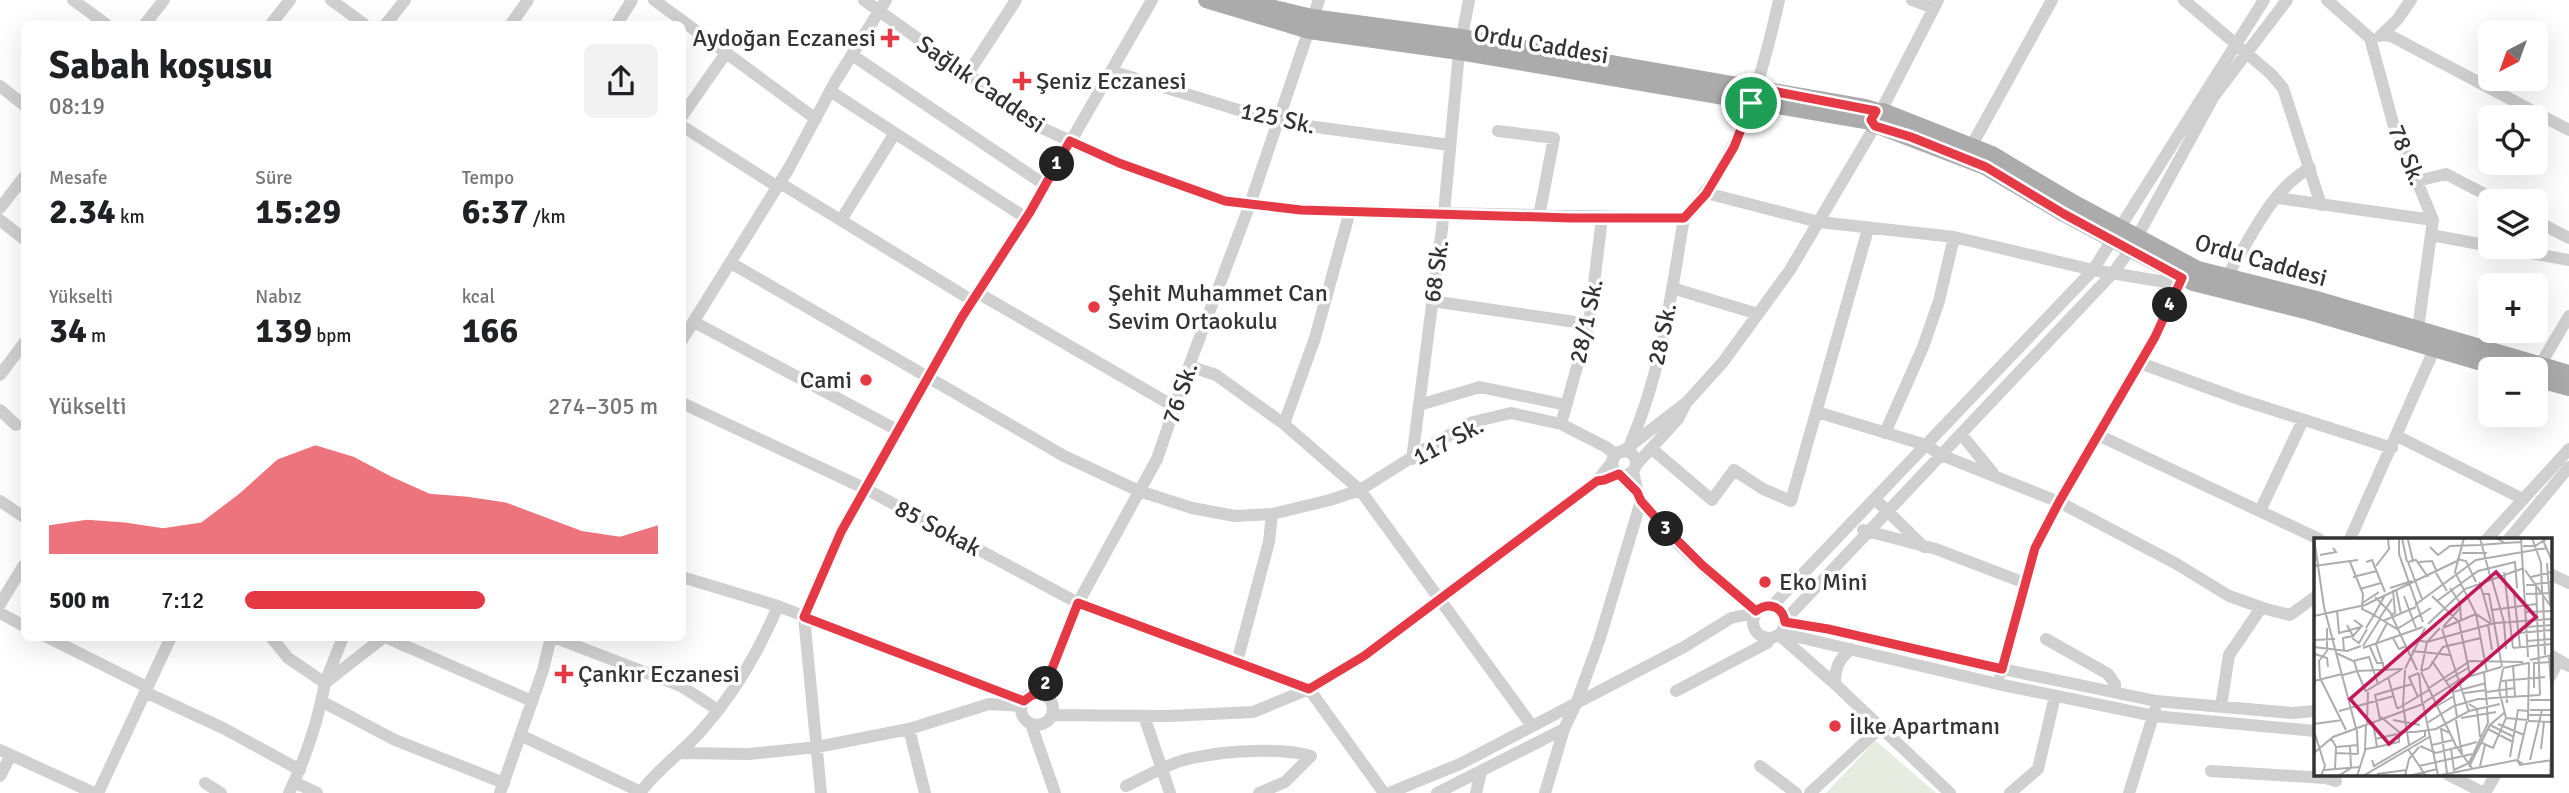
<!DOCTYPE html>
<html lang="tr">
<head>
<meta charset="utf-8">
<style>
  :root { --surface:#fff; --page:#f2f2f2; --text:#202124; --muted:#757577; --accent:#e63946 }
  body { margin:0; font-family:Signika,sans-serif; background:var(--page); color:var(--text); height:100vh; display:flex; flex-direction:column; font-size:26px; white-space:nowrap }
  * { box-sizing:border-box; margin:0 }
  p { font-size:23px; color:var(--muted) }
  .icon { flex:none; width:38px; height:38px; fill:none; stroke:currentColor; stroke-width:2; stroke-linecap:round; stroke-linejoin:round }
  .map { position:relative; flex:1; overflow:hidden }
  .drawer { position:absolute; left:21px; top:21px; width:665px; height:620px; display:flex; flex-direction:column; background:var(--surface); border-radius:10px; box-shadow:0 7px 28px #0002 }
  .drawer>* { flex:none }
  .needle { width:46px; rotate:221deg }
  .tools { position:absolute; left:2478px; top:21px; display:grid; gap:14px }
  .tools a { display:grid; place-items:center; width:70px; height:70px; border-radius:10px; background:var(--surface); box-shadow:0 7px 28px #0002; font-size:35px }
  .pin { position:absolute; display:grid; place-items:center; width:60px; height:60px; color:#fff; margin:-30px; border:4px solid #fff; border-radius:50%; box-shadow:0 2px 7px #0007 }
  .km { position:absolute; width:35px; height:35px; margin:-18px; border-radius:50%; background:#222; color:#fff; font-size:19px; line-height:35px; text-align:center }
  .round { display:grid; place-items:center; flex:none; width:74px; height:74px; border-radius:10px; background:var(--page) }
  .headline { display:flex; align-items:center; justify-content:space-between; height:119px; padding:0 28px }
  h1 { font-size:38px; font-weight:700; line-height:52px }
  .metrics { display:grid; grid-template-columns:repeat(3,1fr); gap:10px; height:119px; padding:7px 28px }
  .metrics div { display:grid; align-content:center }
  .metrics b { font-size:35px; font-weight:700 }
  .metrics small { font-size:19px; font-weight:400 }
  .metrics p { font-size:19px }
  .chart { height:196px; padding:14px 28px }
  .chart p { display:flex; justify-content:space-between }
  .chart svg { width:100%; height:126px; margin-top:7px; fill:var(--accent); opacity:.7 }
  ul { padding:0 28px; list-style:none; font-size:23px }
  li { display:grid; grid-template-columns:112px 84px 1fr; align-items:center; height:52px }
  li i { height:18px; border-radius:9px; background:var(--accent) }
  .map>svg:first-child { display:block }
  .green { fill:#e6ecdf }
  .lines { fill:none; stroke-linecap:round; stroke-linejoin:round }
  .minor { stroke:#d0d0d0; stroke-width:12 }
  .major { stroke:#ababab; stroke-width:16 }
  .route-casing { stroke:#fff; stroke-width:14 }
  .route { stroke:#e63946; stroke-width:9 }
  .poi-dot { fill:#e63946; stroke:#fff; stroke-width:2.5 }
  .labels { text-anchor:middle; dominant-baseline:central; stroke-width:7; stroke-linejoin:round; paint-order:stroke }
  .poi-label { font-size:24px; fill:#333; stroke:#fff; text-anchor:start }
  .street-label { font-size:24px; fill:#333; stroke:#fff }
  .inset-road { fill:none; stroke:#adadad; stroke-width:2 }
  .view { fill:#c2185b; fill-opacity:0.15; stroke:#c2185b; stroke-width:3.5 }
  .inset-edge { fill:none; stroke:#333; stroke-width:3.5 }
</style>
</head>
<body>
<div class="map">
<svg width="2569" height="793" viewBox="0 0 2569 793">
  <rect width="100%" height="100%" fill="#fff"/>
  <!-- green -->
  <path class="green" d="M1875 741H1876L1936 793H1826Z"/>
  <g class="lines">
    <!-- minor -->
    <path class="minor" d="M73 0 106 24
      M331 0 364 24
      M654 0 816 119
      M864 0 1044 129 1119 163 1225 201 1301 210 1684 218
      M1912 0 1933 8
      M2184 0 2271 74 2283 88 2321 205
      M2327 0 2370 38 2393 123 2433 220 2417 336
      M145 24 164 0
      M271 24 290 0
      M386 24 405 0
      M511 24 528 0
      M617 24 632 0
      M2383 35 2391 36 2569 130
      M2380 36 2397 20 2411 0
      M852 55 1045 185
      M1111 71 1278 122 1450 145
      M967 75 1016 0
      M0 86 24 105
      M830 91 1026 218
      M1881 111 1938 0
      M682 116 726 53
      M682 126 778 187
      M1498 131 1554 138 1539 216
      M1972 145 2052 0
      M2417 181 2446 174 2498 201
      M780 183 973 301
      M1706 193 1819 222 1954 237 2093 270 2165 282 2178 286
      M2277 198 2433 220
      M0 208 24 177
      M1684 218C1741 155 1761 81 1779 0
      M0 220 24 239
      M841 220 895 133
      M2536 221 2569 238
      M2431 235 2490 246
      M2497 247 2569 260
      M731 263 1064 456 1139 491 1192 508 1235 516 1272 514 1330 500 1360 490 1428 447 1473 422 1511 413 1561 424 1606 447 1616 455
      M2227 276C2250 240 2271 189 2310 168
      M1672 288 1758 314
      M978 293 1175 407
      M1432 301 1589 324
      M694 322 899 431
      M682 340 789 168 835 82 886 0
      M2140 363 2239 399 2392 448
      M2540 365 2569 316
      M1189 366 1216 375 1284 424 1360 490 1532 726
      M0 375 24 343
      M682 403 866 489 1078 603 1309 689 1384 793
      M1419 405 1480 387 1566 405
      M0 410 16 425
      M1817 412 1926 445 1941 455 2059 502 2175 563 2229 596 2266 609 2290 615 2315 597
      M1284 424 1315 338 1350 211
      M1561 424 1589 324 1602 218
      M1885 433 1923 347 1939 301 1954 237
      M1961 434 1993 473
      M2098 435 2319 539
      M2397 436 2523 499
      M1631 442C1662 371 1671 294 1684 218
      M1652 449 1712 500 1734 470 1763 489 1791 501 1868 229
      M1612 463a12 12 0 1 1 24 0a12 12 0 1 1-24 0Z
      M1622 452 1687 402 1723 362 1790 270 1875 126
      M1412 459 1444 213 1459 52 1469 0
      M1636 465 1678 419 1685 405
      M1633 471C1636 482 1636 493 1642 502 1668 540 1720 583 1756 611
      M1875 499 1924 547
      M0 501 24 517
      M2260 511 2303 420
      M1863 530 1936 549 2025 583
      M2350 539 2437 343
      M2487 539 2569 449
      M2509 539 2569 467
      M2550 574 2569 583
      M682 577 778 606 1024 701
      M0 604 24 565
      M1753 622a16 16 0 1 1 32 0a16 16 0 1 1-32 0Z
      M1772 606 2093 270 2264 0
      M0 613 24 626
      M1785 620 2113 273 2130 250 2214 96 2287 0
      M1785 622 1828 629 2002 669 2156 701 2292 713 2315 711
      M1781 633 1998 684 2154 716 2315 731
      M1779 635 1835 684 1950 793
      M47 637 147 687
      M271 637 288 658 325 683C318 722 306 757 289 793
      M385 637 532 701
      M553 637 681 686 718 710
      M2046 639 2108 674 2115 684V692
      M2550 655 2569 666
      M1237 662 1269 542 1272 514
      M2000 674 2035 548 2059 502 2155 337 2182 279
      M2550 677 2559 660
      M325 683 384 637
      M325 683 343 637
      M1835 684C1835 668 1838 660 1851 649
      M1676 691 1767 643 1771 638
      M145 692 223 728 300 770
      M1021 709a16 16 0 1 1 32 0a16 16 0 1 1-32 0Z
      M1042 694 1078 603 1157 459 1189 366 1250 204 1319 0
      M321 701 395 740 504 783
      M2221 706 2229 655 2261 608
      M1052 715 1168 716 1253 712 1309 689 1364 655 1479 571 1597 481 1613 461
      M1144 716 1170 793
      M1031 724 1055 793
      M909 729 925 793
      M520 735 641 792
      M0 750 94 793
      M681 753 749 754 817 747 909 729 989 704 1022 706
      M1760 766 1796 793
      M2211 771 2325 778 2336 781
      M2447 774 2484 793
      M0 776 11 755
      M294 782 317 793
      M205 783 221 793
      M1126 786C1147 776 1169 763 1192 758 1226 751 1278 747 1311 756L1285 782 1259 793
      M98 793 171 637
      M500 793 543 670 551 637
      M640 793C657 769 682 753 701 731 734 694 759 651 778 606
      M821 793 804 617 841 532 963 317 1030 212 1152 0
      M1389 793 1460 764 1684 647 1731 618 1755 613
      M1437 793 1564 729
      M1476 793 1481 772
      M1545 793 1564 729 1576 704 1599 641 1641 501
      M1810 793 1881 727
      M2010 793 2038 769 2055 696
      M2129 793 2155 710
      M2485 793 2496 774"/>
    <!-- major -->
    <path class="major" d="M1206 0 1309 31 1459 52 1871 122
      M1241 0 1312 17 1461 37 1865 107 1885 113 1887 121 1880 127 1873 125 1871 120 1872 114 1876 111
      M1883 111 1992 154 2071 201 2198 269 2313 298 2569 373
      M1880 127 1985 167 2064 214 2193 283 2309 312 2502 369
      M2536 379 2569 388"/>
  </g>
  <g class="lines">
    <!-- route casing -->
    <g class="route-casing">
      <path id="route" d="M1757 88 1876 111 1871 120 1875 126 1911 137 1986 167 2064 214 2182 278 2155 337 2059 502 2035 548 2002 669 1828 629 1785 622C1783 607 1769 601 1756 611L1702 565 1664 527 1641 501 1637 492 1619 474 1604 480 1597 481 1364 656 1309 689 1078 603 1042 694 1032 695 1024 701 804 617 841 532 962 317 1030 212 1070 141 1119 163 1225 201 1250 204 1301 210 1571 218H1684L1706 194 1734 147Z"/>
    </g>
    <!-- route -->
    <use href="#route" class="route"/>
  </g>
  <!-- markers -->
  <g class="poi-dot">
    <path d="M886.5 27.5h7v7h7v7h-7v7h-7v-7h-7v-7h7z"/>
    <path d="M1018.5 70.5h7v7h7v7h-7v7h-7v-7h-7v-7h7z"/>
    <circle cx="1094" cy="307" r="7"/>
    <circle cx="866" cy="380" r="7"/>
    <circle cx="1765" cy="582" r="7"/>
    <path d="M560.5 663.5h7v7h7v7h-7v7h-7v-7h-7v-7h7z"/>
    <circle cx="1835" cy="726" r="7"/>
  </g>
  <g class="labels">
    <!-- poi labels -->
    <g class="poi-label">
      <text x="876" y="38" text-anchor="end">Aydoğan Eczanesi</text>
      <text x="1036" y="81">Şeniz Eczanesi</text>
      <text x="1108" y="293">Şehit Muhammet Can<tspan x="1108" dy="28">Sevim Ortaokulu</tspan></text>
      <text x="852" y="380" text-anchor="end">Cami</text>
      <text x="1779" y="582">Eko Mini</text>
      <text x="578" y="674">Çankır Eczanesi</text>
      <text x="1849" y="726">İlke Apartmanı</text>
    </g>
    <!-- street labels -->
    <g class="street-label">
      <text transform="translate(1541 44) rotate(10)">Ordu Caddesi</text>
      <text transform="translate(981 84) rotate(35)">Sağlık Caddesi</text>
      <text transform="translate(1278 118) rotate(12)">125 Sk.</text>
      <text transform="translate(2407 155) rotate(68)">78 Sk.</text>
      <text transform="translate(2261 260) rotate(16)">Ordu Caddesi</text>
      <text transform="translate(1436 271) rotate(-82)">68 Sk.</text>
      <text transform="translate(1586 321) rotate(-78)">28/1 Sk.</text>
      <text transform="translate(1662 334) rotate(-78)">28 Sk.</text>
      <text transform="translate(1180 393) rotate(-71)">76 Sk.</text>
      <text transform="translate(1448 441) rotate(-28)">117 Sk.</text>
      <text transform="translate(938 528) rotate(28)">85 Sokak</text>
    </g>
  </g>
  <!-- overview -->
  <g transform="translate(2314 538)">
    <rect width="238" height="238" fill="#fff"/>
    <path class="inset-road" d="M0 0 10 69 43 194 44 216M85 0V16L109 84M88 0 93 24M150 0 141 34 162 76 173 134M166 0 176 38M182 0 191 5 208 4M207 0 214 119M218 0 227 25 228 55M228 0 238 23M94 2 99 23M166 7 191 5M209 8H221L234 0M116 9 124 17 136 8 166 7M148 15H173M6 17 22 14 19 10M143 21 152 23 162 44M36 24 49 56 48 71 60 77 52 90M52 24 58 22 71 54M94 24 108 61M94 24 102 22 114 39M105 24 118 23 123 34M233 25 236 65M0 28 44 22M62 28 75 11 74 0M211 32 238 70M190 34 199 110M122 35 133 53M177 38 190 84 192 111M39 39 63 33M217 39 238 34M165 44 169 56H175L188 129M222 46 226 157M212 47 238 44M76 50 98 43M136 50 146 65 147 83M46 51 67 45M82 51 87 76M200 55 206 109M169 56 177 84M212 56 238 55M229 56 231 117M71 57 60 77 83 91 117 70M90 58 102 90M118 58 145 84 156 137M61 59 76 74 103 132M123 63 164 33 201 24 203 50M47 66 65 54M101 67 162 22 233 10M23 72 25 95 47 89M178 72 222 66M212 74 238 73M77 77 81 75 79 52M0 78 51 67 143 23M65 81 78 61M69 83 102 69M114 86 151 51 210 30M174 87 178 112M129 89 146 70M212 89 238 87M13 90V113M129 90 162 76 177 86M128 91 155 174M205 95 238 92M39 98 48 88 40 82M38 100 45 105 53 91M79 100 85 111 93 108M0 102 21 101M102 102 113 104 181 85 238 81M213 103 238 101M49 108 66 81M0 109 33 113 47 108M56 109 63 125H70M49 110 109 89M199 110 238 106M13 113 5 123 6 140 32 192M30 113 29 100 39 98 33 87M98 113 136 117M22 115 39 123 55 119 64 146M1 116 13 120 14 129M235 119 238 159M40 122 43 133 89 131M216 122 238 117M118 123 139 154 143 179M199 127 201 158M70 130 62 106 73 85M189 130 214 125M91 131 111 90M189 131 185 152 192 180M91 132 89 167 95 207M107 133 115 130 129 109 167 100M107 133 113 104 126 90M107 134 142 208 158 230M170 134 173 167M105 136 108 165M29 137 43 133 52 154M74 139 83 170M0 143 28 136M132 143 154 130M188 143 231 139M192 143 193 165M115 150 156 123 209 124M220 150V125L238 124M52 153 87 132M139 154 172 145M173 154 201 150M150 155 173 152M104 159 95 139 105 135M216 162H238M109 165 147 141 187 129M109 166 124 237M155 166 163 171 166 199M121 169 140 158M83 171 115 152M216 172H238M25 173 80 158M215 177H238M67 179 85 194H101L122 191 155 173 186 166M147 180 182 174M192 180 213 182M66 181 61 157 98 146M79 182 106 187M142 182 148 216M214 182 215 124M214 183 237 184M53 185 54 154M113 185 140 168 164 161 226 157M0 186 28 182M184 186 210 197M176 187 200 199M174 191 199 204M0 193 11 228 7 238M17 200 22 209 21 231M61 201 83 196M168 205 179 210 192 180M118 207 139 202M106 208 122 215 163 204M22 209 44 207M63 209 85 204V194M52 211 63 209 59 184M94 211 112 238M137 211 140 232 155 225 174 185 173 170M227 211 230 184M237 211 238 185M0 215 19 199 109 166M21 215 44 216M196 219 204 172 214 173M204 221 213 183M58 222 60 228 111 198V193M216 222 228 172M209 226 203 222 206 227 238 222M105 228 158 216M166 228 171 207M155 229 176 187 190 175M10 232 46 229M133 235 127 191 136 195M63 236 92 232M24 238 37 230 36 208M43 238 51 213 52 186M49 238 117 198M91 238 95 221 105 209M95 238 123 231M122 238 203 222M236 238 237 211"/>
    <path class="view" d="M182 34 222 79 75 206 36 161Z"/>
    <rect width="238" height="238" class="inset-edge"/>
  </g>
</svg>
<div class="tools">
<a><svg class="needle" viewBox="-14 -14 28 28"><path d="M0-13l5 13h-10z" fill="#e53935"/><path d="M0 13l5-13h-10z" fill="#757577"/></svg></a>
<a><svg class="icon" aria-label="locate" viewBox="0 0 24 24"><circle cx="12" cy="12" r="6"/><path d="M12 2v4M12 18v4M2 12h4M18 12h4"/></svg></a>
<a><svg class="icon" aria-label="layers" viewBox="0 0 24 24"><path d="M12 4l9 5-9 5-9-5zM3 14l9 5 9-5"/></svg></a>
<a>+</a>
<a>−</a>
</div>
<div class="pin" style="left:1751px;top:103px;background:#1e9e55"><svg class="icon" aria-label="arrive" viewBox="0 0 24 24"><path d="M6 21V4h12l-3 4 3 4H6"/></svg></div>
<b class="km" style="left:1057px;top:164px">1</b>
<b class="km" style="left:1046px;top:684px">2</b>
<b class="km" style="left:1666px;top:529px">3</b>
<b class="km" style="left:2170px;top:305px">4</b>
<section class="drawer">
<div class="headline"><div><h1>Sabah koşusu</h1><p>08:19</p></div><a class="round"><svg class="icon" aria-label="share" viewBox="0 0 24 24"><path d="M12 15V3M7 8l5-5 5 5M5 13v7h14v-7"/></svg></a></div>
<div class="metrics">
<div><p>Mesafe</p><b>2.34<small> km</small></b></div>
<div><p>Süre</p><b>15:29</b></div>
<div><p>Tempo</p><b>6:37<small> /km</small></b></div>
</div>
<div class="metrics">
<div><p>Yükselti</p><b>34<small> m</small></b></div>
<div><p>Nabız</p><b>139<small> bpm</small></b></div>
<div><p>kcal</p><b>166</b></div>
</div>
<div class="chart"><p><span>Yükselti</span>274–305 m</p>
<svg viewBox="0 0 160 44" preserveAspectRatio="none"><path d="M0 44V34L10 32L20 33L30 35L40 33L50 23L60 11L70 6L80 10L90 17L100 23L110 24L120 26L130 31L140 36L150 38L160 34V44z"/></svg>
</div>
<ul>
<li><b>500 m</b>7:12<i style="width:58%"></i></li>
</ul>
</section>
</div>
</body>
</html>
